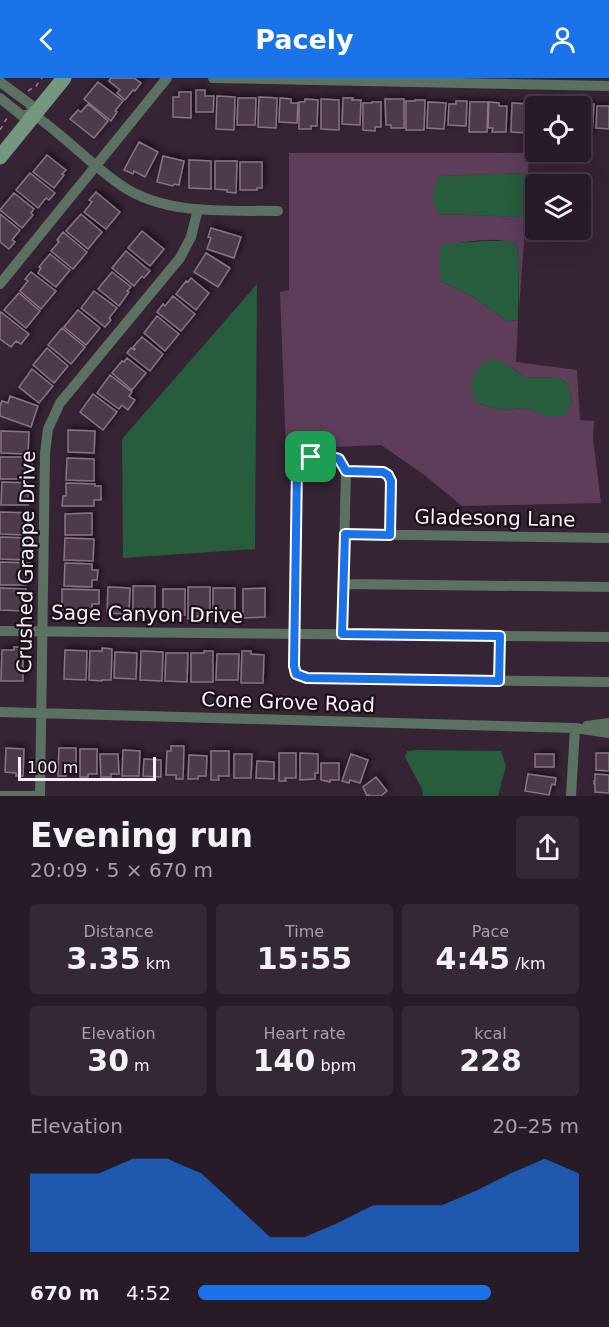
<!DOCTYPE html>
<html lang="en">
<head>
<meta charset="utf-8">
<style>
  :root { --surface:#281b28; --page:#342834; --text:#f1f3f6; --muted:#a5a1a8; --line:#443945; --accent:#1a73e8 }
  body { margin:0; font-family:"DejaVu Sans",sans-serif; background:var(--page); color:var(--text); height:100vh; display:flex; flex-direction:column; font-size:22px; white-space:nowrap }
  * { box-sizing:border-box; margin:0 }
  p { font-size:20px; color:var(--muted) }
  .icon { flex:none; width:33px; height:33px; fill:none; stroke:currentColor; stroke-width:2; stroke-linecap:round; stroke-linejoin:round }
  .map { position:relative; height:718px; overflow:hidden }
  .side { display:flex; flex-direction:column; background:var(--surface); flex:1 }
  .side>* { flex:none }
  .tools { position:absolute; left:525px; top:18px; display:grid; gap:12px }
  .tools a { display:grid; place-items:center; width:66px; height:66px; border-radius:6px; background:var(--surface); box-shadow:0 6px 24px #0002,0 0 0 2px var(--line); font-size:30px }
  .scale { position:absolute; left:18px; bottom:15px; width:138px; box-sizing:border-box; padding-left:6px; border:3px solid #fceffa; border-top:0; font-size:16px; line-height:21px; white-space:nowrap; color:#fceffa; -webkit-text-stroke:4px #191118; paint-order:stroke }
  .pin { position:absolute; display:grid; place-items:center; width:51px; height:51px; color:#fff; margin:-26px; border-radius:12px; box-shadow:0 3px 9px #0006 }
  .round { display:grid; place-items:center; flex:none; width:63px; height:63px; border-radius:6px; background:var(--page) }
  .headline { display:flex; align-items:center; justify-content:space-between; height:102px; padding:0 30px }
  h1 { font-size:33px; font-weight:700; line-height:45px }
  .stats { display:grid; grid-template-columns:repeat(3,1fr); gap:9px; height:102px; padding:6px 30px }
  .stats div { display:grid; align-content:center; border-radius:6px; background:var(--page); text-align:center }
  .stats b { font-size:30px; font-weight:700 }
  .stats small { font-size:16px; font-weight:400 }
  .stats p { font-size:16px }
  .chart { height:168px; padding:12px 30px }
  .chart p { display:flex; justify-content:space-between }
  .chart svg { width:100%; height:108px; margin-top:6px; fill:var(--accent); opacity:.7 }
  ul { padding:0 30px; list-style:none; font-size:20px }
  li { display:grid; grid-template-columns:96px 72px 1fr; align-items:center; height:45px }
  li i { height:15px; border-radius:8px; background:var(--accent) }
  header { display:flex; justify-content:space-between; align-items:center; height:78px; padding:0 30px; background:var(--accent); color:#fff; font-size:27px; font-weight:700 }
  .map>svg:first-child { display:block }
  .green { fill:#5d3d5a; fill-rule:evenodd }
  .water { fill:#275c3c }
  .building { fill:#4d3a4b; stroke:#897386; stroke-width:1.5; filter:url(#shadow) }
  .lines { fill:none; stroke-linecap:round; stroke-linejoin:round }
  .path { stroke:#938391; stroke-width:1.5; stroke-dasharray:4.5 4.5; stroke-linecap:butt }
  .street { stroke:#5b7161; stroke-width:10 }
  .secondary { stroke:#74977f; stroke-width:15 }
  .route-casing { stroke:#fff; stroke-width:12 }
  .route { stroke:#1a73e8; stroke-width:8 }
  .labels { text-anchor:middle; dominant-baseline:central; stroke-width:4.5; stroke-linejoin:round; paint-order:stroke }
  .street-label { font-size:20px; fill:#fceffa; stroke:#191118 }
</style>
</head>
<body>
<header><svg class="icon" aria-label="back" viewBox="0 0 24 24"><path d="M15 5l-7 7 7 7"/></svg>Pacely<svg class="icon" aria-label="person" viewBox="0 0 24 24"><circle cx="12" cy="8" r="4"/><path d="M4 21q1-7 8-7t8 7"/></svg></header>
<div class="map">
<svg width="609" height="718" viewBox="0 0 609 718">
  <defs>
    <filter id="shadow"><feDropShadow dx="2.5" dy="-2.5" stdDeviation="3" flood-color="#0009"/></filter>
  </defs>
  <rect width="100%" height="100%" fill="#362435"/>
  <!-- green -->
  <path class="green" d="M289 75H529L528 95 439 98V136L526 139 519 230V180L517 167C496 157 468 164 445 167L440 203 473 219 507 243 518 242 516 284 577 292 580 342 594 343 593 360 601 425 462 428 423 396 381 367 286 371 280 214 289 212ZM515 291 523 299 560 300 569 308 572 325 543 337 526 330 502 332 479 326Z"/>
  <!-- water -->
  <path class="water" d="M528 95 526 139 439 136C430 121 432 113 439 98Z
    M483 163H508L517 167 519 180 518 242 507 243 473 219 440 203V171L445 166Z
    M257 206 255 471 123 480 122 361Z
    M494 281C506 284 515 291 523 299L560 300 569 308 572 325 564 338 555 339 542 337 526 330 502 332 479 326 471 313 473 299 481 286Z
    M417 672 501 673 506 688 498 718H423L422 711 405 679 407 673Z"/>
  <!-- building -->
  <path class="building" d="M111 0H134L141 5 135 13 133 12 125 22 117 15 120 12 109 3Z
    M98 4 123 23 115 33 117 34 111 43 84 21Z
    M196 12H205V18H214L213 34H196Z
    M179 14H191V40L173 39V19H179Z
    M217 18 235 19 234 52 216 51Z
    M259 19 277 20 276 50 258 49Z
    M238 20H256L255 47H237Z
    M280 20 291 21V25H298L297 45 279 44Z
    M343 20H353L352 22H361L360 47 342 46Z
    M305 21 318 22 317 48H311V51H299V24H305Z
    M321 21 339 22V52L321 51Z
    M385 21H404V50H391V47H386Z
    M415 22H425L424 52H406V23H415Z
    M456 23H467L466 48 448 47 449 26H456Z
    M372 24H381V49H375V53L363 52V25H372Z
    M428 24 446 25 444 51 427 50Z
    M470 24H488L487 54H469Z
    M489 24 499 25V28H507L506 54H492L493 50H488Z
    M534 24H552V28H536V49H533Z
    M512 25 530 26 529 55 511 54Z
    M576 25 594 26 592 56H580V28H576Z
    M88 26 108 43 94 60 70 41 78 32 81 34Z
    M597 28H609V51L596 50Z
    M139 64 158 74 145 99 134 93 133 96 124 92Z
    M47 77 66 92 62 96 64 97 54 110 33 94Z
    M163 78 184 83 179 107 174 106 173 108 157 104Z
    M189 82 211 83V111L189 110Z
    M215 83H237L236 115 227 114V112L215 111Z
    M240 84H262V110H257V112H240Z
    M30 95 55 115 49 122 46 120 38 130 16 112Z
    M96 114 120 134 106 151 84 134 92 124 89 122Z
    M14 115 34 131 31 135 33 137 22 150 0 132Z
    M0 136 20 152 12 162 15 164 9 171 0 164Z
    M81 136 102 154 88 171 66 153Z
    M211 150 241 159 234 180 207 171 211 160 208 159Z
    M142 153 164 171 150 188 128 170Z
    M63 154 87 174 73 191 51 173 59 164 57 162Z
    M126 173 150 193 144 200 142 198 134 208 112 190Z
    M206 175 230 190 218 209 194 194Z
    M50 176 70 192 56 209 38 195 41 190 39 189Z
    M31 194 56 213 41 231 20 213 28 203 25 201Z
    M112 194 131 209 127 213 129 214 119 228 98 211Z
    M191 200 209 215 196 232 176 216 186 203 188 204Z
    M94 213 117 230 109 240 111 242 105 249 81 230Z
    M19 215 40 233 26 250 4 232Z
    M173 218 195 236 181 253 157 234 163 226 165 228Z
    M78 232 100 250 86 267 64 249Z
    M1 234 29 256 21 266 16 263 11 269 0 261V236Z
    M157 238 179 256 165 273 144 255Z
    M62 250 85 269 71 286 48 267Z
    M142 259 163 276 150 293 127 275 131 270 134 272 135 271 133 269Z
    M47 270 68 288 54 305 33 287Z
    M127 280 146 295 132 312 112 295 122 283 124 284Z
    M32 291 53 308 39 325 19 309Z
    M110 297 132 314 129 318 135 322 128 332 122 327 119 331 97 315Z
    M93 316 117 334 103 352 80 334Z
    M10 318 38 328 31 349 0 338V328L2 323 8 325Z
    M68 352 95 353 94 375 68 374Z
    M1 353 29 354 28 376 1 375Z
    M0 379H32V389H29V401H0Z
    M67 380 94 381V403L66 402Z
    M2 404 28 405V427H1Z
    M66 405 95 406V408H101V422H94V428H62L63 418H66Z
    M0 434 31 435 30 444H28L27 457 0 456Z
    M92 435V457H65V436Z
    M0 459 27 460V482L0 481Z
    M65 460 94 461 93 483 64 482Z
    M0 484 30 485V494H26V507H0Z
    M65 485 92 486V492H98L97 502H92V509L64 508Z
    M133 508H155V540H146V537H133Z
    M108 509 130 510 129 536 107 535Z
    M188 509H210V538H197V541H188Z
    M0 510 26 511 25 533 0 532Z
    M213 510H235V538H213Z
    M265 510V539L243 540V511Z
    M62 511 99 512V526H92V534H62Z
    M163 511H185V537H163Z
    M14 569H23V603H1L2 572H14Z
    M102 570 112 571 111 602H102V603L89 602 90 573H102Z
    M65 572 87 573 86 602 64 601Z
    M141 573 163 574 162 603 140 602Z
    M204 573H213V604H191V575H204Z
    M242 573H251V576L264 577 263 605H241Z
    M115 574 137 575 136 601 114 600Z
    M166 575H188L187 604 165 603Z
    M217 576H239L238 602H216Z
    M171 668H184L183 701H176V697H166L167 673H171Z
    M6 670 24 671 23 698H16V695L5 694Z
    M59 670H76V695L67 694 66 698H58Z
    M80 671H97V696H88V699H80Z
    M123 672 140 673 139 698H122Z
    M211 673H229V698H218L219 702H211Z
    M279 675H296V700H285L286 703H279Z
    M300 675 318 676V695H315V701L300 702Z
    M596 675H609V693L596 692Z
    M100 676H118L119 696H111V699H101Z
    M234 676H252L251 700H234Z
    M351 676 368 682 360 705 350 702 349 705 342 703Z
    M535 676H554V689H535Z
    M189 677 207 678 206 698H198V701H188Z
    M144 681 161 682V699L143 698Z
    M257 683 274 684V701L256 700Z
    M321 685H339V702H330V704L321 702Z
    M528 696 556 700 555 707 552 706 551 709 549 717 525 713Z
    M595 696 609 697V715L595 714V706H594V703H595Z
    M376 699 387 713 381 718H370L369 717 367 718 363 709Z"/>
  <g class="lines">
    <!-- path -->
    <path class="path" d="M28 13 36 8 42 0
      M0 52 8 38"/>
    <!-- street -->
    <path class="street" d="M213 0 609 8
      M0 4 30 26 34 37
      M0 20 21 37H34L37 39C67 60 92 88 122 108 167 138 228 132 278 133
      M0 206 167 0
      M346 393H379L389 397 392 406 390 457
      M345 456 609 460
      M344 506 609 509
      M0 553 609 559
      M342 556 346 393 339 381 336 379C324 378 300 374 297 389L294 588 296 596 303 599 307 600 609 604
      M499 603 500 558
      M0 634 575 650 609 655
      M587 648 609 645
      M0 718H34
      M40 718 45 375 48 351 60 325 180 180 191 159 198 131
      M571 718 575 650"/>
    <!-- secondary -->
    <path class="secondary" d="M0 79 64 0"/>
  </g>
  <g class="lines">
    <!-- route casing -->
    <g class="route-casing">
      <path id="route" d="M305 379 336 380 339 381 346 393 383 394 388 397 391 403 390 457 345 456 342 556 500 558 499 603 307 600 296 596 294 588 297 389C297 383 300 382 305 379Z"/>
    </g>
    <!-- route -->
    <use href="#route" class="route"/>
  </g>
  <g class="labels">
    <!-- street labels -->
    <g class="street-label">
      <text transform="translate(495 440) rotate(1)">Gladesong Lane</text>
      <text transform="translate(26 484) rotate(-89)">Crushed Grappe Drive</text>
      <text transform="translate(147 536) rotate(1)">Sage Canyon Drive</text>
      <text transform="translate(288 624) rotate(2)">Cone Grove Road</text>
    </g>
  </g>
</svg>
<div class="tools">
<a><svg class="icon" aria-label="locate" viewBox="0 0 24 24"><circle cx="12" cy="12" r="6"/><path d="M12 2v4M12 18v4M2 12h4M18 12h4"/></svg></a>
<a><svg class="icon" aria-label="layers" viewBox="0 0 24 24"><path d="M12 4l9 5-9 5-9-5zM3 14l9 5 9-5"/></svg></a>
</div>
<div class="scale">100 m</div>
<div class="pin" style="left:311px;top:379px;background:#1e9e55"><svg class="icon" aria-label="arrive" viewBox="0 0 24 24"><path d="M6 21V4h12l-3 4 3 4H6"/></svg></div>
</div>
<section class="side">
<div class="headline"><div><h1>Evening run</h1><p>20:09 · 5 × 670 m</p></div><a class="round"><svg class="icon" aria-label="share" viewBox="0 0 24 24"><path d="M12 15V3M7 8l5-5 5 5M5 13v7h14v-7"/></svg></a></div>
<div class="stats">
<div><p>Distance</p><b>3.35<small> km</small></b></div>
<div><p>Time</p><b>15:55</b></div>
<div><p>Pace</p><b>4:45<small> /km</small></b></div>
</div>
<div class="stats">
<div><p>Elevation</p><b>30<small> m</small></b></div>
<div><p>Heart rate</p><b>140<small> bpm</small></b></div>
<div><p>kcal</p><b>228</b></div>
</div>
<div class="chart"><p><span>Elevation</span>20–25 m</p>
<svg viewBox="0 0 160 44" preserveAspectRatio="none"><path d="M0 44V12L10 12L20 12L30 6L40 6L50 12L60 25L70 38L80 38L90 32L100 25L110 25L120 25L130 19L140 12L150 6L160 12V44z"/></svg>
</div>
<ul>
<li><b>670 m</b>4:52<i style="width:77%"></i></li>
</ul>
</section>
</body>
</html>
